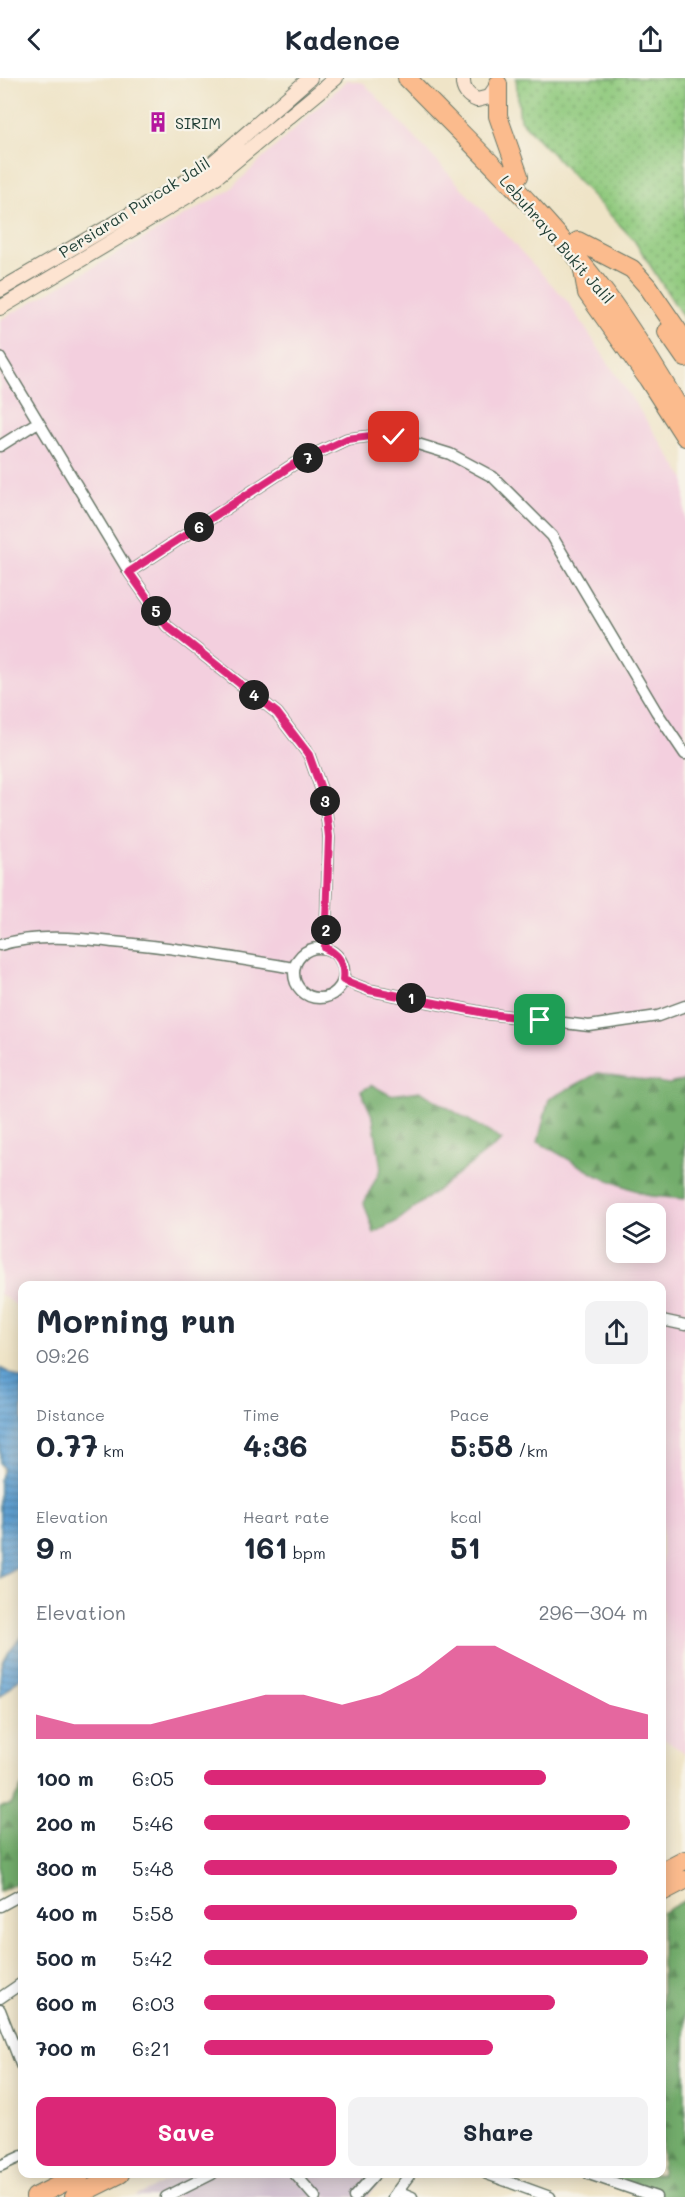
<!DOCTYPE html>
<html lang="en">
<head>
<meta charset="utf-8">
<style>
  :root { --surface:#fff; --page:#f2f2f3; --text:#1f2937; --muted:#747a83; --accent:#db2777 }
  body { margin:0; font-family:Mali,sans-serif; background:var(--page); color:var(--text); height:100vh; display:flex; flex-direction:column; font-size:22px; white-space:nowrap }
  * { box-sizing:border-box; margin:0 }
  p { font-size:20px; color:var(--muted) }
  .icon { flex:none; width:33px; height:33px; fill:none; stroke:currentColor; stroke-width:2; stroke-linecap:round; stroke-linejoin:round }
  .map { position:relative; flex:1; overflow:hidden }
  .drawer { position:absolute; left:18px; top:1203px; width:648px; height:897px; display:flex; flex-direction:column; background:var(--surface); border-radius:12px; box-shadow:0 3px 15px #0003 }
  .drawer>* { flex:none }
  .controls { position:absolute; left:606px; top:1125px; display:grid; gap:12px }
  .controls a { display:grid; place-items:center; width:60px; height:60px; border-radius:12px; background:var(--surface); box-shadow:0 3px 15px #0003; font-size:30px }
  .pin { position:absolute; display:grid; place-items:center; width:51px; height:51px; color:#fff; margin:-26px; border-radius:12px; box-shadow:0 3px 9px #0006 }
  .km { position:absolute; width:30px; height:30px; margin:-15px; border-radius:50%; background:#222; color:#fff; font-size:16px; line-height:30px; text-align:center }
  .round { display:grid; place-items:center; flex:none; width:63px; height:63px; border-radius:12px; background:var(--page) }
  .summary { display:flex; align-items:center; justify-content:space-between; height:102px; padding:0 18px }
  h1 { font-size:33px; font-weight:800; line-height:45px }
  .stats { display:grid; grid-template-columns:repeat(3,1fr); gap:9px; height:102px; padding:6px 18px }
  .stats div { display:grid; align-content:center }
  .stats b { font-size:30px; font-weight:800 }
  .stats small { font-size:16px; font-weight:400 }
  .stats p { font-size:16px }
  .chart { height:168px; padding:12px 18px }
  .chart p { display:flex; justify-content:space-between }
  .chart svg { width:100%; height:108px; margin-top:6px; fill:var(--accent); opacity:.7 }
  .button { display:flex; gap:12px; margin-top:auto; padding:12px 18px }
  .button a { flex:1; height:69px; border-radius:12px; background:var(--accent); color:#fff; font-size:24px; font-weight:800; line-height:69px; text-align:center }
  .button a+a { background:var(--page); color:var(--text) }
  ul { padding:0 18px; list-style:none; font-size:20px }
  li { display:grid; grid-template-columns:96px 72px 1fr; align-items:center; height:45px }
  li i { height:15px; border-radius:8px; background:var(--accent) }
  header { display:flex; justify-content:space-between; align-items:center; height:78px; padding:0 18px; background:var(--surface); font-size:27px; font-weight:800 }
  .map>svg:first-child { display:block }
  .built { fill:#f3cfde; fill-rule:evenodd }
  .industrial { fill:#cfbdce }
  .grass { fill:url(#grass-dots); stroke:#578358; stroke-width:1.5 }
  .forest { fill:url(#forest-firs); stroke:#497550; stroke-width:1.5 }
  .water { fill:url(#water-rules); stroke:#406f84; stroke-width:1.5 }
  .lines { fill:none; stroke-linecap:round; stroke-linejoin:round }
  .street-casing { stroke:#687767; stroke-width:13 }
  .secondary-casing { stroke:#687767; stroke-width:16 }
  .highway-casing { stroke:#687767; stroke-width:20 }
  .street { stroke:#fff; stroke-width:10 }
  .secondary { stroke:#fde4d1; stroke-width:14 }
  .highway { stroke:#fbbb8d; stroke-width:18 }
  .route-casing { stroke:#fff; stroke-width:12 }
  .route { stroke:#db2777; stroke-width:8 }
  .labels { text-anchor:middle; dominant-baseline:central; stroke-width:4.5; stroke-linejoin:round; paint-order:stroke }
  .poi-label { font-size:16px; fill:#1f3d34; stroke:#f7f3e8; text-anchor:start }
  .street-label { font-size:16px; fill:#1f3d34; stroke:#f7f3e8 }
</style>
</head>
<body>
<header><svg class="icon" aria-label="back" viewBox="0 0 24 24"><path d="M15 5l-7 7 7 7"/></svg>Kadence<svg class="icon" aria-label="share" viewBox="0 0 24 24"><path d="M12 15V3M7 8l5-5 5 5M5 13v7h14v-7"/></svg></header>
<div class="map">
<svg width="685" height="2119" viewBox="0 0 685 2119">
  <defs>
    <pattern id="grass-dots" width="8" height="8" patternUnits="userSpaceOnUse" patternTransform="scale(1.5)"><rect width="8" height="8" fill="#8fc97d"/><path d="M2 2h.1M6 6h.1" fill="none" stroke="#74a467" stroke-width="1.8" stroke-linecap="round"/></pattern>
    <pattern id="forest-firs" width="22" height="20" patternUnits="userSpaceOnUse" patternTransform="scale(1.5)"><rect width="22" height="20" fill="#73ad6c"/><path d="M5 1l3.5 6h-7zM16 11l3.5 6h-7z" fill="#5e8e5a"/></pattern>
    <pattern id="water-rules" width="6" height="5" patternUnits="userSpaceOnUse" patternTransform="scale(1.5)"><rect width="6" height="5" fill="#60a1d3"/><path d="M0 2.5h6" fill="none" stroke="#4f84ac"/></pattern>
  </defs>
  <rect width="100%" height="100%" fill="#f7f3e8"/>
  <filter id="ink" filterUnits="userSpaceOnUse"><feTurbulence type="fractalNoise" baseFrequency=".0167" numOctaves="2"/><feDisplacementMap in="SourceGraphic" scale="12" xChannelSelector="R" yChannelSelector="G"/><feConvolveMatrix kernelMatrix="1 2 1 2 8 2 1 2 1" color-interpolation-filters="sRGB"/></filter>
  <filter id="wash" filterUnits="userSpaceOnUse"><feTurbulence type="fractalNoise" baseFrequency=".008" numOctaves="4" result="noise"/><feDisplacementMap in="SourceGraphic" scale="24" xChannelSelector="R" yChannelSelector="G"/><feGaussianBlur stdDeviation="1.35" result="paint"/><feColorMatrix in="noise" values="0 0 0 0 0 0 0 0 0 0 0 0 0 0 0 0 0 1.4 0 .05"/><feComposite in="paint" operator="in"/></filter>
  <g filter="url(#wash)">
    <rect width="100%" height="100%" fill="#efe4c7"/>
    <!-- built -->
    <path class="built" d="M347 2 364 5 568 224 685 401V1675L662 1660V1208H22V1231L0 1216V242L228 113ZM616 1136H656V1174H616Z"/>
    <!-- industrial -->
    <path class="industrial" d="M180 2096H388L367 2119H135Z"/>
    <!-- grass -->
    <path class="grass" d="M516 0H685V242L634 162 520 42Z"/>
    <!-- forest -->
    <path class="forest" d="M598 995 669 1006 685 1002V1121L650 1118 598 1098 538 1064 549 1021Z
      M372 1007 390 1017 420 1013 502 1062 397 1143 374 1155 364 1125 381 1090 373 1040 361 1013Z
      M22 1708V1802L0 1814V1729L11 1727Z
      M685 1822V2119H662L598 2096H662V1835Z"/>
    <!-- water -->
    <path class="water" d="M0 1290 22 1301V1493L21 1488 0 1500V1402L3 1390 0 1385Z
      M22 1558V1598L0 1619C0 1586 0 1581 22 1558Z"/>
  </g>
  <g filter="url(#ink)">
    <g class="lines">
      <!-- street casing -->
      <g class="street-casing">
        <path id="street" d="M0 280 129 494 167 548 277 635 309 677 325 722 329 760 325 870
          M0 368 38 344
          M129 494 294 386 347 361 371 358 395 359 450 376 493 399 552 458 656 633 685 676
          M0 867C38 856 75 860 113 864 174 869 234 880 294 890
          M294 895a25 25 0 1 1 50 0a25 25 0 1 1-50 0Z
          M343 902 369 912 490 936 589 948 658 938 685 928
          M662 1242 685 1247
          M0 1828 22 1816
          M0 1920 22 1905
          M0 1932 22 1989
          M0 2088 22 2078
          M295 2096 315 2119
          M487 2096 550 2119
          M589 2096 656 2119
          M397 2113 412 2119
          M166 2119 212 2096
          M354 2119 375 2096
          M393 2119 410 2096"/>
      </g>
      <!-- secondary casing -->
      <g class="secondary-casing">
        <path id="secondary" d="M463 0C462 11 467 18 477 22L489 19 498 6
          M0 212 177 109 209 88 310 0
          M0 230 188 118 216 99 336 0"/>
      </g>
      <!-- highway casing -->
      <g class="highway-casing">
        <path id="highway" d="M407 0C475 70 547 137 606 216 635 255 660 297 685 340
          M498 6V38L519 98
          M578 163 632 191 648 209 685 263
          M582 187 587 215 648 301 685 359
          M667 254 685 280
          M662 1794 685 1782
          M662 1814 685 1802
          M35 2119 81 2096
          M74 2119 120 2096"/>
      </g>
      <!-- street -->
      <use href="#street" class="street"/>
      <!-- secondary -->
      <use href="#secondary" class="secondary"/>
      <!-- highway -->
      <use href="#highway" class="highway"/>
    </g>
  </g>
  <g class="lines" filter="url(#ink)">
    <!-- route casing -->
    <g class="route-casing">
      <path id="route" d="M394 359 371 358 347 361 294 386 129 494 167 548 277 635 309 677 325 722 329 759 325 870C339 876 345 886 343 902L369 912 490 936 540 942"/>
    </g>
    <!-- route -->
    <use href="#route" class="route"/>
  </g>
  <!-- icons -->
  <defs>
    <g id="building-bare" transform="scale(1.62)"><path d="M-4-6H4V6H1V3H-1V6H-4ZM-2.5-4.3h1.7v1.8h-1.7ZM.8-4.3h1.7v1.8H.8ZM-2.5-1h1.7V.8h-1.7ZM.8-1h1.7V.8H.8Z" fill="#b5179e" stroke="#f7f3e8" stroke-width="2.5" paint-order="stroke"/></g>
  </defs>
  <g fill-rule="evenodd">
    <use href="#building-bare" x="158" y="44"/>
  </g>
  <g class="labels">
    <!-- poi labels -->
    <g class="poi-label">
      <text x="175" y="44">SIRIM</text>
    </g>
    <!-- street labels -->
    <g class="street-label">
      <text transform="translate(134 129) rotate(-32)">Persiaran Puncak Jalil</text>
      <text transform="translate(557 161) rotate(49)">Lebuhraya Bukit Jalil</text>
    </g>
  </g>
</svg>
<div class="controls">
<a><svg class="icon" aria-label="layers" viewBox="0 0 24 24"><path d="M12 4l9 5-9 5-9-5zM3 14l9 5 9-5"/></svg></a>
</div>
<div class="pin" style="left:540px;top:942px;background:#1e9e55"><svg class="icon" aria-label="arrive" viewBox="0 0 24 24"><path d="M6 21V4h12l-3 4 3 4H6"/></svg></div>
<div class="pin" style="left:394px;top:359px;background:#d93025"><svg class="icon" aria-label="check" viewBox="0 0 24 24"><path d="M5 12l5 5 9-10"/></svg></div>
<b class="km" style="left:411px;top:920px">1</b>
<b class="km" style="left:326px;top:852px">2</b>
<b class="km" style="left:325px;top:723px">3</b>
<b class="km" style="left:254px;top:617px">4</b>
<b class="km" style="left:156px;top:533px">5</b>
<b class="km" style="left:199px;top:449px">6</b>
<b class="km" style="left:308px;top:380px">7</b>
<section class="drawer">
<div class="summary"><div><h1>Morning run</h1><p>09:26</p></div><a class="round"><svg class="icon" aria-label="share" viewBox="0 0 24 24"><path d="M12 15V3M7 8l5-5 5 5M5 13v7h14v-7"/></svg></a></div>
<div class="stats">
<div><p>Distance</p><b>0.77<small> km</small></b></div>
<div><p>Time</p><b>4:36</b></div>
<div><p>Pace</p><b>5:58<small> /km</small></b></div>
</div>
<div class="stats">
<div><p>Elevation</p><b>9<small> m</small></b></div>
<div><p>Heart rate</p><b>161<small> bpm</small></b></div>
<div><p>kcal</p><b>51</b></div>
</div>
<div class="chart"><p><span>Elevation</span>296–304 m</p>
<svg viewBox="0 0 160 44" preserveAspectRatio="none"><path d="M0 44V34L10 38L20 38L30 38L40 34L50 30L60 26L70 26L80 30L90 26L100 18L110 6L120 6L130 14L140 22L150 30L160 34V44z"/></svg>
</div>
<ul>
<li><b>100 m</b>6:05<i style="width:77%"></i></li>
<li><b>200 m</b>5:46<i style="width:96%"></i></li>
<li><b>300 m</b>5:48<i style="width:93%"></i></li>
<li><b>400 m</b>5:58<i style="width:84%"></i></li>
<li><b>500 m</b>5:42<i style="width:100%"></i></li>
<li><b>600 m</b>6:03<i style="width:79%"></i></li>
<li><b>700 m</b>6:21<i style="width:65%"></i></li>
</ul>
<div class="button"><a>Save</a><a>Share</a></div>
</section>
</div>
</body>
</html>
